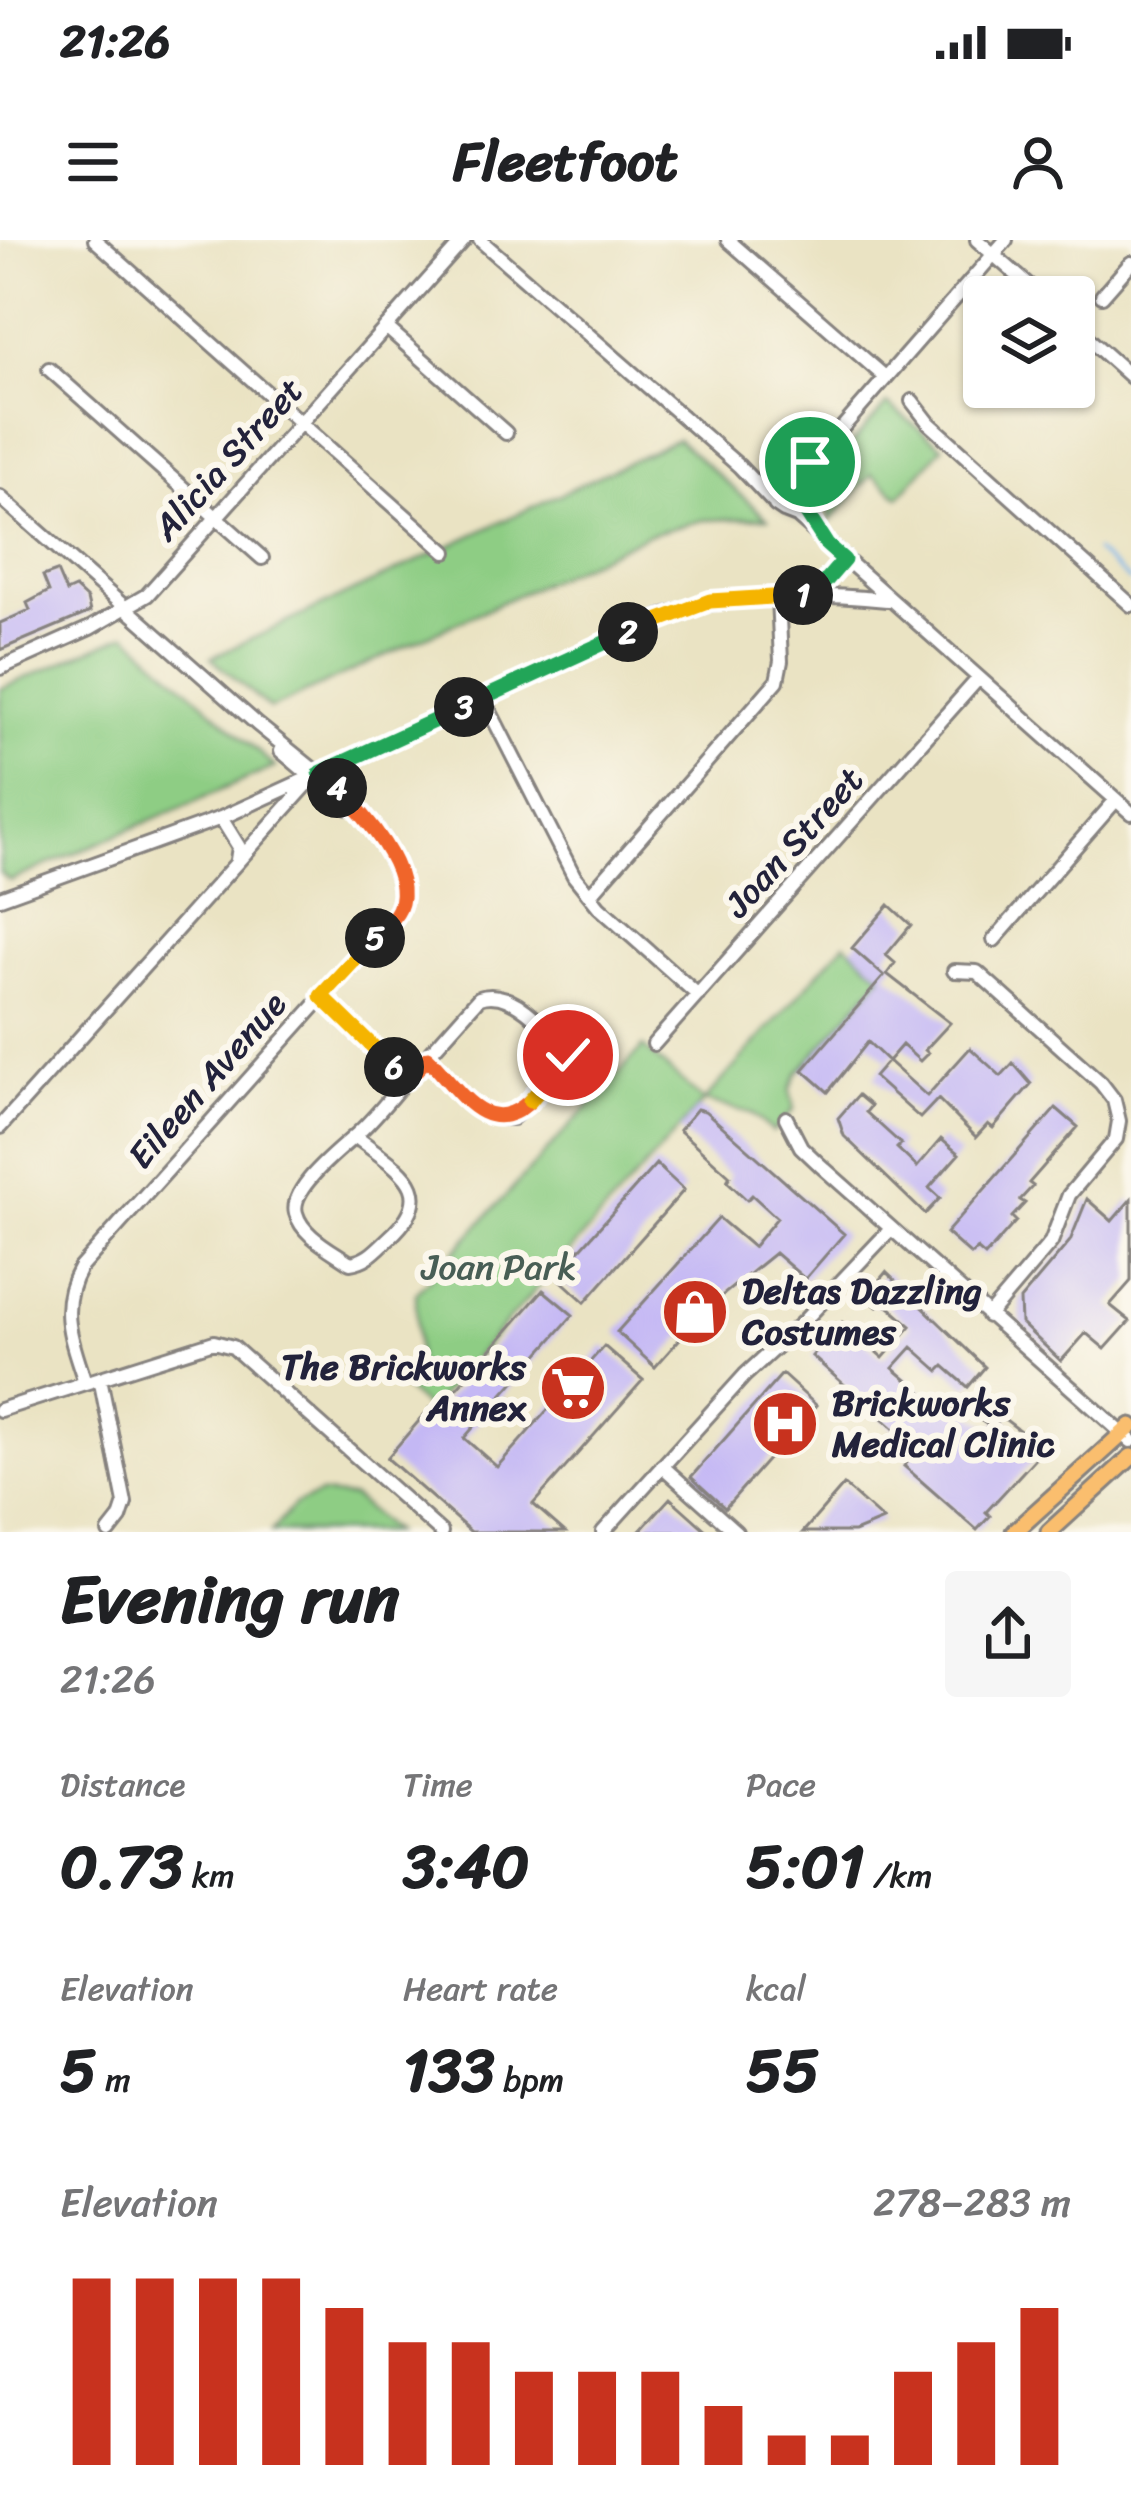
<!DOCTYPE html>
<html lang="en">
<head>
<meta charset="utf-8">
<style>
  :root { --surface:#fff; --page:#f6f6f6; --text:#202124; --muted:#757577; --accent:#c8321e }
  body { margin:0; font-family:Sriracha,sans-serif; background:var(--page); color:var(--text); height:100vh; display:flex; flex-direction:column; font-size:45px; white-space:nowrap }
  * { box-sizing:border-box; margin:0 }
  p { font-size:39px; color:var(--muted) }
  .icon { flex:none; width:66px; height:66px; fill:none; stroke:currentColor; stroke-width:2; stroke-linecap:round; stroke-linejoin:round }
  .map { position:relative; height:1292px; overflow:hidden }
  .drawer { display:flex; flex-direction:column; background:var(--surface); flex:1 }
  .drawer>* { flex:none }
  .buttons { position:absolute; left:963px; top:36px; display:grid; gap:24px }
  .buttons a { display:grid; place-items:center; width:132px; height:132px; border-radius:12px; background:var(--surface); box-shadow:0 3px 9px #0004; font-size:60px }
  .pin { position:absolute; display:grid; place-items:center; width:102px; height:102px; color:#fff; margin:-51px; border:6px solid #fff; border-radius:50%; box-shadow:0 3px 12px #0007 }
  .km { position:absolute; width:60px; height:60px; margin:-30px; border-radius:50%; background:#222; color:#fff; font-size:33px; line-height:60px; text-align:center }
  .round { display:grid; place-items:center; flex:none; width:126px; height:126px; border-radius:12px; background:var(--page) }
  .headline { display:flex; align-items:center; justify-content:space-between; height:204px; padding:0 60px }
  h1 { font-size:66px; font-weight:800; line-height:90px }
  .figures { display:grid; grid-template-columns:repeat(3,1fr); gap:18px; height:204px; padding:12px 60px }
  .figures div { display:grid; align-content:center }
  .figures b { font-size:60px; font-weight:800 }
  .figures small { font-size:33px; font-weight:400 }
  .figures p { font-size:33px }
  .chart { height:336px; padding:24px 60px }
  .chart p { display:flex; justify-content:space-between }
  .chart svg { width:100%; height:216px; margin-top:12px; stroke:var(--accent); stroke-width:6 }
  .status { display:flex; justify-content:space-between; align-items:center; height:84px; padding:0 60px; background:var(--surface); direction:ltr }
  .status svg { height:33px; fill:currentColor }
  header { display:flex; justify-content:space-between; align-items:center; height:156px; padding:0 60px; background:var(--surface); font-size:54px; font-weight:800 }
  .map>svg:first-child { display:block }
  .green { fill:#8ecd84; stroke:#587860; stroke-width:3 }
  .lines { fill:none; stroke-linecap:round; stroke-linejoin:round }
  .stream { stroke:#79b5eb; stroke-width:3 }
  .building { fill:#c4b8f4 }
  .minor-casing { stroke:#86827f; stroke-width:18 }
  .major-casing { stroke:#86827f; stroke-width:21 }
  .minor { stroke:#fff; stroke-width:12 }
  .major { stroke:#fabe6e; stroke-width:15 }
  .split-1-casing { stroke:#fff; stroke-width:24 }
  .split-2-casing { stroke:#fff; stroke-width:24 }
  .split-3-casing { stroke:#fff; stroke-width:24 }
  .split-4-casing { stroke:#fff; stroke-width:24 }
  .split-5-casing { stroke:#fff; stroke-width:24 }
  .split-6-casing { stroke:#fff; stroke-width:24 }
  .split-7-casing { stroke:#fff; stroke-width:24 }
  .split-8-casing { stroke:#fff; stroke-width:24 }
  .split-1 { stroke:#22a559; stroke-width:15 }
  .split-2 { stroke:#f5b400; stroke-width:15 }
  .split-3 { stroke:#22a559; stroke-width:15 }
  .split-4 { stroke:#22a559; stroke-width:15 }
  .split-5 { stroke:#f0652b; stroke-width:15 }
  .split-6 { stroke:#f5b400; stroke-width:15 }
  .split-7 { stroke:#f0652b; stroke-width:15 }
  .split-8 { stroke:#f5b400; stroke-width:15 }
  .labels { text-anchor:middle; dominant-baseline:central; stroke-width:12; stroke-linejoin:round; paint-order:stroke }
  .street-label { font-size:36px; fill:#22223b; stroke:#fbf7ec }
  .park-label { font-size:36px; fill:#485e55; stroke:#fbf7ec }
  .poi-label { font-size:36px; font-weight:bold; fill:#22223b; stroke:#fbf7ec; text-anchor:start }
</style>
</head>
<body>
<div class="status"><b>21:26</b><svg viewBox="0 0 49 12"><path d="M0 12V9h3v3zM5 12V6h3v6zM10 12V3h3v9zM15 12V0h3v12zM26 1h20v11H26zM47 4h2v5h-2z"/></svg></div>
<header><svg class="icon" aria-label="menu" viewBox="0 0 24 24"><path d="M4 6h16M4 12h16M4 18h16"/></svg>Fleetfoot<svg class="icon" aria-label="person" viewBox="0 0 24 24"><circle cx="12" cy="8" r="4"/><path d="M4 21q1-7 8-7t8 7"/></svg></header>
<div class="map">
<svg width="1131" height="1292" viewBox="0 0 1131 1292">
  <rect width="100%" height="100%" fill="#fbf7ec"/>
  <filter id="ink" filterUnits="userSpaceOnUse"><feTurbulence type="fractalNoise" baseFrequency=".00833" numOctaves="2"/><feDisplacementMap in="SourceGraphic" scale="24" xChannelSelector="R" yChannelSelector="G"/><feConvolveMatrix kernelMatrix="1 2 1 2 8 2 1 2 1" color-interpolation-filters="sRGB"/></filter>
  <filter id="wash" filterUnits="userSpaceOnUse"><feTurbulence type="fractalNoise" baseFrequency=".004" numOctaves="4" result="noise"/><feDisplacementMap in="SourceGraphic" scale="48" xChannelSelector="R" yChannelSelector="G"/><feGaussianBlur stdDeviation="2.7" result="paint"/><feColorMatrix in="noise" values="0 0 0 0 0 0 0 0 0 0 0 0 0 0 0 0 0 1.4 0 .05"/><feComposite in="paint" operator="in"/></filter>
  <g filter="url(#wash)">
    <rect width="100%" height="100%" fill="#eae3c3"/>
    <!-- green -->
    <path class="green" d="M887 164 943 207 899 257 872 234 830 281 825 242 827 231Z
      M677 199 767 278 703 280 647 295 270 469 211 418Z
      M127 394 275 527 10 641 0 633V449Z
      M845 703 882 736 797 834 790 850 794 869 773 892 751 873 704 861 428 1170 404 1148 418 1134 416 1053 643 807 704 861Z
      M320 1254 353 1257 393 1292H271L294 1265Z"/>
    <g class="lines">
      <!-- stream -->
      <path class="stream" d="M1095 311 1131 342"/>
    </g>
    <g id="blocks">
      <!-- building -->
      <path class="building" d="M57 331 66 352 75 348 87 359 90 372 0 410V383L30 370 27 363 49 351 43 336Z
        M889 665 911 685 886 715 895 723 887 734 950 783 925 810 928 813 920 821 902 805 888 821 868 802 828 852 803 830 884 736 852 708Z
        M970 808 1001 836 1013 823 1031 844 993 888 988 884 976 897 938 859 920 878 874 837 888 821 927 856Z
        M858 855 871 866 866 872 901 904 897 908 917 927 941 899 959 914 929 948 940 958 925 974 844 896 838 878Z
        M1056 868 1078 887 1029 943 1033 946 1020 960 1025 963 1012 977 1016 981 985 1016 977 1009 971 1015 946 993Z
        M697 869 705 871 844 994 805 1039 775 1013 708 1067 655 1127 617 1092 719 978 753 1007 777 978 752 955 747 960 727 941 730 936 679 890Z
        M656 924 684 950 585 1062 556 1036Z
        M1087 959 1112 981 1131 959V1041L1110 1065 1130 1081 1105 1109 1086 1093 1061 1121 1021 1083 1020 1060 1070 1001Z
        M886 1032 985 1127 968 1147 944 1126 939 1131 912 1107 893 1128 940 1168 943 1164 952 1172 958 1165 992 1188 1002 1177 1044 1209 986 1272 990 1276 977 1290 904 1226 918 1210 812 1116 842 1082 883 1118 911 1086 882 1061 877 1067 865 1057Z
        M543 1050 573 1075 464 1198 497 1227 604 1106 643 1140 533 1264 565 1292H471L387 1218 430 1168 436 1172Z
        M782 1134 816 1165 725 1268 691 1237Z
        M844 1245 883 1280 854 1292H803Z
        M670 1258 708 1292H639Z"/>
    </g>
  </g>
  <g filter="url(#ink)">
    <use href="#blocks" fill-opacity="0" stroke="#86827f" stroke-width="3"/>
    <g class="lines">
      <!-- minor casing -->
      <g class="minor-casing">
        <path id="minor" d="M95 0 446 312
          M480 0 739 226 773 262
          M728 0 885 137
          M977 0 1042 57
          M1102 56 1131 23
          M1074 86 1131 137
          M386 87 506 193
          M49 129 262 318
          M912 161 929 183 1131 365
          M784 244 815 219 1006 0
          M0 257 257 484 346 556 380 594 400 641 402 659 395 676 80 1028C57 1068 72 1102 85 1142
          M799 261 795 268 784 271 775 265 773 254 783 245 794 247 817 289
          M784 271 797 276 1131 573
          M810 354 844 320
          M0 428 90 388 147 355 464 0
          M483 458 574 636 599 667 698 755
          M281 511 348 568
          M221 578 239 607 237 620
          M590 655 777 441 781 421 778 357
          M0 658 221 578 667 374C738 352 814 353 887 360
          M994 700 1116 560
          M954 731 977 732 1101 843 1114 860 1119 881 1116 899 1069 955 1051 1002 988 1076
          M321 756 406 840C390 858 374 879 356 895 340 909 289 949 296 973 302 996 332 1010 350 1023 368 1021 377 1009 390 997 443 948 396 929 355 896
          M654 804 977 440
          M406 840 479 758C513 746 548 791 568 815L545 848 512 878C476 879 452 843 428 818
          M786 878 801 907 820 925 1131 1201
          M0 887 311 540
          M100 1138 125 1263 120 1278 109 1292
          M0 1170 214 1102 233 1107 441 1292
          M662 1226 736 1292
          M603 1292 745 1135 802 1083 890 990"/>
      </g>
      <!-- major casing -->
      <g class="major-casing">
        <path id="major" d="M1014 1292 1131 1186
          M1049 1292 1131 1217"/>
      </g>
      <!-- minor -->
      <use href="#minor" class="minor"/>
      <!-- major -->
      <use href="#major" class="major"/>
    </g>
  </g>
  <g class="lines" filter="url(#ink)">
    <!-- split-1 casing -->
    <g class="split-1-casing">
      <path id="split-1" d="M803 355 818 350 844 320 827 305 799 261 814 219 810 222"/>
    </g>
    <!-- split-2 casing -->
    <g class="split-2-casing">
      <path id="split-2" d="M628 392 710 361 803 355"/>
    </g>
    <!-- split-3 casing -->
    <g class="split-3-casing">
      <path id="split-3" d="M464 467 628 392"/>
    </g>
    <!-- split-4 casing -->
    <g class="split-4-casing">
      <path id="split-4" d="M337 548 320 533 464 467"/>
    </g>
    <!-- split-5 casing -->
    <g class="split-5-casing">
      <path id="split-5" d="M337 548C362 572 416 631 399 669 394 680 383 689 375 698"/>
    </g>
    <!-- split-6 casing -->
    <g class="split-6-casing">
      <path id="split-6" d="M375 698 321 756 394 827"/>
    </g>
    <!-- split-7 casing -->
    <g class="split-7-casing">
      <path id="split-7" d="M394 827 406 840 428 818C459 850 487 901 530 861"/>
    </g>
    <!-- split-8 casing -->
    <g class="split-8-casing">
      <path id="split-8" d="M530 861 568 815"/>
    </g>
    <!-- split-1 -->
    <use href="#split-1" class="split-1"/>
    <!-- split-2 -->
    <use href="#split-2" class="split-2"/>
    <!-- split-3 -->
    <use href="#split-3" class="split-3"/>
    <!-- split-4 -->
    <use href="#split-4" class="split-4"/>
    <!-- split-5 -->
    <use href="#split-5" class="split-5"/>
    <!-- split-6 -->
    <use href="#split-6" class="split-6"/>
    <!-- split-7 -->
    <use href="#split-7" class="split-7"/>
    <!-- split-8 -->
    <use href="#split-8" class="split-8"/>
  </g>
  <!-- icons -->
  <defs>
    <g id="shop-disc" transform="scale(3.45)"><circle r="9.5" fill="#c8321e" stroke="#fbf7ec"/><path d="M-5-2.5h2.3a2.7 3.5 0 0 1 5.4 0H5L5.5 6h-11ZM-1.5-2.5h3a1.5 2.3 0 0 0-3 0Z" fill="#fff"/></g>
    <g id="supermarket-disc" transform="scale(3.45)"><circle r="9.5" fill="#c8321e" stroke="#fbf7ec"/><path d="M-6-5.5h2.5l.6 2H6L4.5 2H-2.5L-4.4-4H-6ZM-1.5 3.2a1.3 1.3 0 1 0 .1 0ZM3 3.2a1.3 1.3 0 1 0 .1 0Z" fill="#fff"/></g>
    <g id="hospital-disc" transform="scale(3.45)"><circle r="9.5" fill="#c8321e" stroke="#fbf7ec"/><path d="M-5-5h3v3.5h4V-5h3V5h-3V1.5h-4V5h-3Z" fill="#fff"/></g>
  </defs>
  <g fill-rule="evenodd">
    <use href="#shop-disc" x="695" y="1072"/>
    <use href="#supermarket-disc" x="573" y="1148"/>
    <use href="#hospital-disc" x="785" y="1184"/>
  </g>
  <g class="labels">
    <!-- street labels -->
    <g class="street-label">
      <text transform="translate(228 219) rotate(-48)">Alicia Street</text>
      <text transform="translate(794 602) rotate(-48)">Joan Street</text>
      <text transform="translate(207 840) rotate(-49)">Eileen Avenue</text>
    </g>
    <!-- park labels -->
    <g class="park-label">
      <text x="499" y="1027">Joan Park</text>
    </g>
    <!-- poi labels -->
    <g class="poi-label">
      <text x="742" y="1051">Deltas Dazzling<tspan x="742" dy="41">Costumes</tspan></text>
      <text x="526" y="1127" text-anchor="end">The Brickworks<tspan x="526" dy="41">Annex</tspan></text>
      <text x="832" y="1163">Brickworks<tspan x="832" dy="41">Medical Clinic</tspan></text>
    </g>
  </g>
</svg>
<div class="buttons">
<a><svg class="icon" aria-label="layers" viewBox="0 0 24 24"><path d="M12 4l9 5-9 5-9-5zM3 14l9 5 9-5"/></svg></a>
</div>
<div class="pin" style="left:810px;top:222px;background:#1e9e55"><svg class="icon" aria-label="arrive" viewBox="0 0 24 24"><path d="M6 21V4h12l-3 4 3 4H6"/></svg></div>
<div class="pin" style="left:568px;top:815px;background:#d93025"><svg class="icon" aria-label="check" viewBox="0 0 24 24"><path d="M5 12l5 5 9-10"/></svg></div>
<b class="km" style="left:803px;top:355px">1</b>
<b class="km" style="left:628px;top:392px">2</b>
<b class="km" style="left:464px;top:467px">3</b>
<b class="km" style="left:337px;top:548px">4</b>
<b class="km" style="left:375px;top:698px">5</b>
<b class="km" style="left:394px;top:827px">6</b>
</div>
<section class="drawer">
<div class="headline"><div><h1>Evening run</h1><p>21:26</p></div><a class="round"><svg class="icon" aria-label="share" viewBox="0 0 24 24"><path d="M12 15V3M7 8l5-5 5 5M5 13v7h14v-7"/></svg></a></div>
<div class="figures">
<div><p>Distance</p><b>0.73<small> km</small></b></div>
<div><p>Time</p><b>3:40</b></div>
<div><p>Pace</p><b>5:01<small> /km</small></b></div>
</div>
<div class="figures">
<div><p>Elevation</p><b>5<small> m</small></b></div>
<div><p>Heart rate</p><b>133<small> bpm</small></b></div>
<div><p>kcal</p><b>55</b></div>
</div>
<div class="chart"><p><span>Elevation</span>278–283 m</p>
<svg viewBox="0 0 160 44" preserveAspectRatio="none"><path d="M5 44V6M15 44V6M25 44V6M35 44V6M45 44V12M55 44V19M65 44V19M75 44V25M85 44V25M95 44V25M105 44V32M115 44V38M125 44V38M135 44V25M145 44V19M155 44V12"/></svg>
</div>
</section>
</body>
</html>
